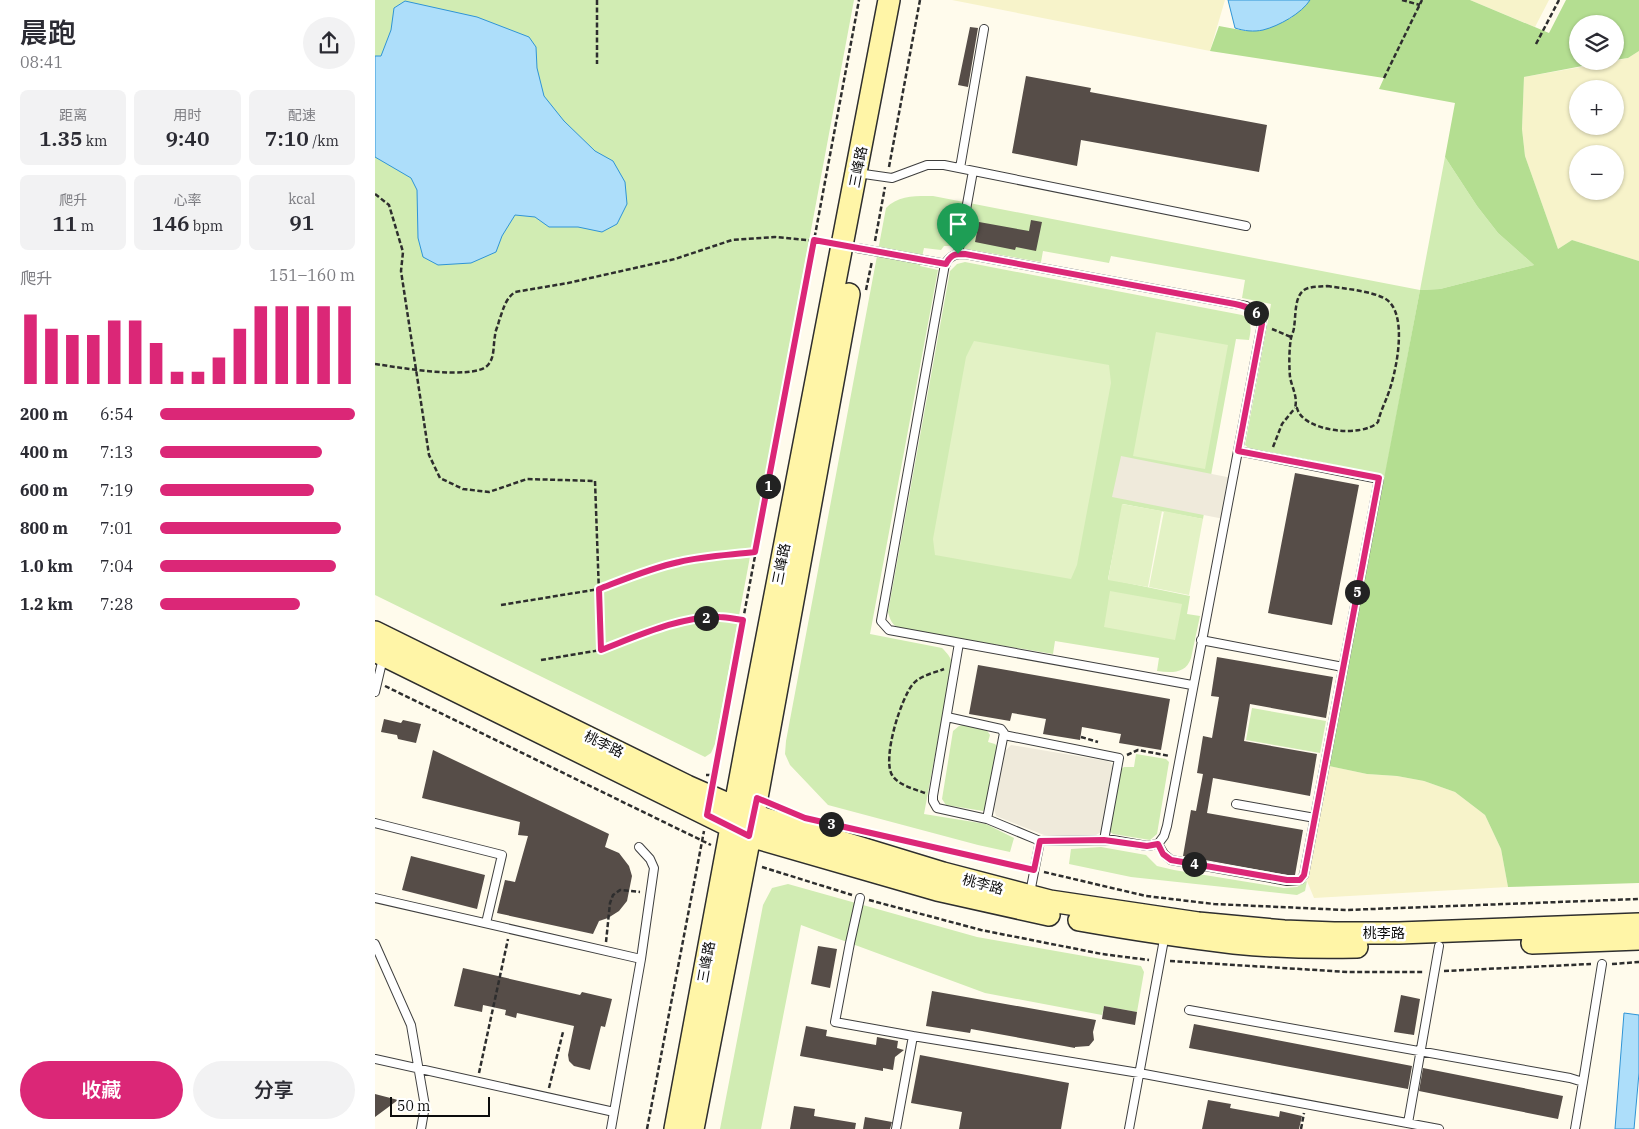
<!DOCTYPE html>
<html lang="zh">
<head>
<meta charset="utf-8">
<style>
  :root { --surface:#fff; --page:#f2f2f3; --text:#2b2b33; --muted:#7c7c81; --accent:#db2777 }
  body { margin:0; font-family:"IBM Plex Serif","Noto Sans SC",serif; background:var(--page); color:var(--text); height:100vh; display:flex; flex-direction:column; font-size:19px; white-space:nowrap }
  * { box-sizing:border-box; margin:0 }
  p { font-size:16px; color:var(--muted) }
  .icon { flex:none; width:28px; height:28px; fill:none; stroke:currentColor; stroke-width:2; stroke-linecap:round; stroke-linejoin:round }
  .map { position:relative; flex:1; overflow:hidden }
  .drawer { display:flex; flex-direction:column; background:var(--surface); width:375px }
  .drawer>* { flex:none }
  .tools { position:absolute; left:1194px; top:15px; display:grid; gap:10px }
  .tools a { display:grid; place-items:center; width:55px; height:55px; border-radius:50%; background:var(--surface); box-shadow:0 1px 4px #0004; font-size:25px }
  .scale { position:absolute; left:15px; bottom:12px; width:100px; box-sizing:border-box; padding-left:5px; border:2px solid #0c0c0c; border-top:0; font-size:14px; line-height:18px; white-space:nowrap; color:#0c0c0c; -webkit-text-stroke:4px #fff; paint-order:stroke }
  .pin { position:absolute; display:grid; place-items:center; width:42px; height:42px; color:#fff; margin:-51px -21px; border-radius:50% 50% 50% 0; rotate:-45deg; box-shadow:0 0 5px #0007 }
  .pin .icon { rotate:45deg }
  .km { position:absolute; width:25px; height:25px; margin:-12px; border-radius:50%; background:#222; color:#fff; font-size:14px; line-height:25px; text-align:center }
  .round { display:grid; place-items:center; flex:none; width:52px; height:52px; border-radius:26px; background:var(--page) }
  .overview { display:flex; align-items:center; justify-content:space-between; height:85px; padding:0 20px }
  h1 { font-size:28px; font-weight:600; line-height:38px }
  .figures { display:grid; grid-template-columns:repeat(3,1fr); gap:8px; height:85px; padding:5px 20px }
  .figures div { display:grid; align-content:center; border-radius:8px; background:var(--page); text-align:center }
  .figures b { font-size:21px; font-weight:600 }
  .figures small { font-size:14px; font-weight:400 }
  .figures p { font-size:14px }
  .chart { height:140px; padding:10px 20px }
  .chart p { display:flex; justify-content:space-between }
  .chart svg { width:100%; height:90px; margin-top:5px; stroke:var(--accent); stroke-width:6 }
  .action { display:flex; gap:10px; margin-top:auto; padding:10px 20px }
  .action a { flex:1; height:58px; border-radius:30px; background:var(--accent); color:#fff; font-size:20px; font-weight:600; line-height:58px; text-align:center }
  .action a+a { background:var(--page); color:var(--text) }
  ul { padding:0 20px; list-style:none; font-size:16px }
  li { display:grid; grid-template-columns:80px 60px 1fr; align-items:center; height:38px }
  li i { height:12px; border-radius:6px; background:var(--accent) }
  main { display:flex; flex:1; min-height:0 }
  .map>svg:first-child { display:block }
  .farmland { fill:#f7f3ca; fill-rule:evenodd }
  .green { fill:#d1ecb3 }
  .forest { fill:#b4de91 }
  .pitch { fill:#e3f2c5 }
  .plaza { fill:#efeadb }
  .water { fill:#addefa; stroke:#2f94d6 }
  .building { fill:#564d48 }
  .lines { fill:none; stroke-linecap:round; stroke-linejoin:round }
  .lane-casing { stroke:#3f3f3f; stroke-width:10 }
  .secondary-casing { stroke:#2e2e2e; stroke-width:24 }
  .path { stroke:#2e2e2e; stroke-width:2.5; stroke-dasharray:5 2.5; stroke-linecap:butt }
  .lane { stroke:#fff; stroke-width:8 }
  .secondary { stroke:#fff5a7; stroke-width:21 }
  .route-casing { stroke:#fff; stroke-width:10 }
  .route { stroke:#db2777; stroke-width:6 }
  .labels { text-anchor:middle; dominant-baseline:central; stroke-width:5; stroke-linejoin:round; paint-order:stroke }
  .street-label { font-size:14px; fill:#0c0c0c; stroke:#fff }
</style>
</head>
<body>
<main>
<section class="drawer">
<div class="overview"><div><h1>晨跑</h1><p>08:41</p></div><a class="round"><svg class="icon" aria-label="share" viewBox="0 0 24 24"><path d="M12 15V3M7 8l5-5 5 5M5 13v7h14v-7"/></svg></a></div>
<div class="figures">
<div><p>距离</p><b>1.35<small> km</small></b></div>
<div><p>用时</p><b>9:40</b></div>
<div><p>配速</p><b>7:10<small> /km</small></b></div>
</div>
<div class="figures">
<div><p>爬升</p><b>11<small> m</small></b></div>
<div><p>心率</p><b>146<small> bpm</small></b></div>
<div><p>kcal</p><b>91</b></div>
</div>
<div class="chart"><p><span>爬升</span>151–160 m</p>
<svg viewBox="0 0 160 44" preserveAspectRatio="none"><path d="M5 44V10M15 44V17M25 44V20M35 44V20M45 44V13M55 44V13M65 44V24M75 44V38M85 44V38M95 44V31M105 44V17M115 44V6M125 44V6M135 44V6M145 44V6M155 44V6"/></svg>
</div>
<ul>
<li><b>200 m</b>6:54<i style="width:100%"></i></li>
<li><b>400 m</b>7:13<i style="width:83%"></i></li>
<li><b>600 m</b>7:19<i style="width:79%"></i></li>
<li><b>800 m</b>7:01<i style="width:93%"></i></li>
<li><b>1.0 km</b>7:04<i style="width:90%"></i></li>
<li><b>1.2 km</b>7:28<i style="width:72%"></i></li>
</ul>
<div class="action"><a>收藏</a><a>分享</a></div>
</section>
<div class="map">
<svg width="1264" height="1129" viewBox="0 0 1264 1129">
  <rect width="100%" height="100%" fill="#fffbec"/>
  <!-- farmland -->
  <path class="farmland" d="M577 0H850L835 51Z
    M1095 0H1174L1160 27Z
    M1264 51V261L1197 240 1183 249 1150 156 1147 129 1149 77 1240 61 1253 58ZM1202 89H1240V126H1202ZM1202 154H1240V191H1202Z
    M954 766 992 774 1022 776 1049 781 1080 792 1110 815 1126 849 1133 887 939 898 932 881Z"/>
  <!-- green -->
  <path class="green" d="M0 0H479L340 744 336 753 330 757 0 595Z
    M1070 157 1102 206 1123 233 1159 265 1065 289 1045 290 1010 476 876 450 870 445 896 304 867 298 870 280 736 256 734 263 668 251 666 262 574 246H569L566 250 549 248 545 266 563 270 495 634 567 648C572 653 576 657 577 664L549 814 611 824 639 838 635 852 603 845 453 805 415 765 410 754 411 741 511 208C523 195 542 196 558 196L1045 290Z
    M590 262 867 315C878 321 876 329 874 340L861 339 828 519 748 504 733 579 815 596 812 614 825 616 816 658C811 674 796 673 782 671L784 658 680 641 678 654 523 628C517 624 515 620 513 612L575 271 582 264Z
    M877 708 951 721 945 753 871 740Z
    M588 725 611 729 615 735 613 742 620 744 623 747 611 809 608 811 571 805 567 799 578 731 584 726Z
    M761 754 791 759 794 762 782 834 775 840 738 834 734 831 745 770 749 767H759Z
    M726 847 771 855 782 866 799 870 909 888 922 887 932 881 930 891 922 895 756 877 694 864 696 849Z
    M413 884 602 937 766 966 769 972 762 1012 729 1006 727 1015 610 993 426 925 386 1129H345L388 905 397 888Z"/>
  <!-- forest -->
  <path class="forest" d="M935 0H1095L1174 33 1191 0H1264V51L1253 58 1240 60V24H1202V61H1234L1149 77 1147 129 1150 156 1183 249 1197 240 1264 261V883L1133 887 1126 849 1110 815 1080 792 1049 781 1022 776 992 774 954 766 1045 290 1065 289 1159 265 1123 233 1102 206 1070 157 1080 103 1004 89 1009 78 835 51 844 26 871 31 916 18Z"/>
  <!-- pitch -->
  <path class="pitch" d="M781 332 853 345 830 469 758 456Z
    M599 341 734 365 736 383 702 565 696 579 560 555 558 539 591 357Z
    M747 504 787 511 773 587 733 580Z
    M789 511 828 519 814 595 774 587Z
    M735 591 807 604 800 640 729 627Z"/>
  <!-- plaza -->
  <path class="plaza" d="M746 456 857 478 849 519 737 497Z
    M636 745 732 761 736 763 738 769 726 832 721 835H669L621 816 619 808 630 751Z"/>
  <!-- water -->
  <path class="water" d="M853 0H935C927 13 904 26 888 30 879 32 869 31 860 28Z
    M30 1 102 17 154 37 161 47 162 68 169 96 189 121 220 151 238 161 250 182 252 204 242 224 227 232 203 227H174L160 217 140 215 127 236 121 252 96 263 63 265 48 257 43 238 42 190 36 178 0 157V56H6L16 30 19 8Z
    M1249 1013 1264 1015V1073L1259 1129H1240Z"/>
  <!-- building -->
  <path class="building" d="M595 27 603 28 593 87 583 85Z
    M651 76 716 88 715 92 892 125 884 172 706 140 702 166 637 153Z
    M656 220 667 222 661 251 641 247 640 250 600 242 604 222 654 231Z
    M920 473 984 485 957 625 893 613Z
    M842 657 958 677 951 718 875 704 869 741 942 754 935 796 838 778 832 813 928 830 920 875H912L808 856 816 810 821 811 828 774 822 773 828 736 837 738 844 697 836 696Z
    M603 665 795 699 786 750 744 743 746 734 707 727 705 740 668 734 671 719 637 713 635 721 594 714Z
    M9 719 26 723 28 720 46 724 41 743 23 739 22 735 6 732Z
    M58 750 234 834 230 847 244 853 254 866 257 876 252 901 244 911 233 918 224 921 218 934 122 913 130 880 140 882 153 836 143 835 145 822 47 798Z
    M36 856 110 875 102 909 27 890Z
    M443 946 462 949 455 988 436 984Z
    M88 968 205 995 207 992 237 999 230 1027 226 1026 215 1070 199 1066 194 1061 193 1055 199 1026 142 1013 141 1018 130 1015 131 1010 108 1005 107 1012 79 1006Z
    M557 991 721 1020 718 1032 719 1040 714 1046 700 1047V1048L596 1029 595 1033 551 1026Z
    M1026 995 1045 999 1039 1035 1019 1032Z
    M729 1006 762 1012 760 1025 727 1019Z
    M819 1024 1037 1066 1033 1089 814 1048Z
    M431 1026 452 1030 451 1036 501 1045 502 1037 523 1041 522 1048 529 1050 520 1057 518 1070 508 1068V1071L425 1056Z
    M545 1055 694 1083 686 1129H584L587 1112 536 1103Z
    M1048 1068 1188 1096 1183 1119 1044 1091Z
    M0 1094 23 1100 0 1117Z
    M833 1100 856 1104 855 1108 904 1117 905 1111 927 1116 924 1129H827Z
    M419 1106 440 1109 439 1116 481 1123 480 1129H415Z
    M490 1117 517 1122 515 1129H488Z"/>
  <g class="lines">
    <!-- lane casing -->
    <g class="lane-casing">
      <path id="lane" d="M585 168 609 29
        M482 173 517 178 552 165H569L871 226
        M482 248 571 264
        M583 254 598 171
        M826 640 968 667
        M584 643 558 796V801L562 808 612 819 665 841 738 840 772 846 783 844 789 836 792 826 887 324 883 315 871 306 590 254C580 254 576 255 570 264L506 621 514 630 817 685
        M0 692 8 658
        M572 717 626 729 629 733 612 819
        M629 735 744 758 729 840
        M861 804 940 818
        M0 823 127 855 111 923
        M783 844 789 854 796 860 912 881 925 880 929 875 1004 479 863 451
        M264 847 275 859 279 868 266 959
        M655 893 665 841
        M0 898 266 959 236 1129
        M485 898 475 943 460 1022 538 1036
        M0 944 36 1025 50 1106 46 1129
        M814 1010 1195 1078 1208 1082 1200 1129
        M0 1059 239 1112
        M1208 1082 1227 964
        M1033 1123 1064 946
        M521 1129 538 1036 764 1073 1064 1129
        M754 1129 790 934"/>
    </g>
    <!-- secondary casing -->
    <g class="secondary-casing">
      <path id="secondary" d="M0 632 312 786 378 815 568 873 675 901 823 923 909 931 959 933H1024L1264 924
        M0 651 375 836 562 890 674 915
        M704 920C755 929 807 937 859 943 900 947 941 948 982 947
        M1157 943 1264 939
        M300 1129 372 741 514 0
        M318 1129 375 836 474 294"/>
    </g>
    <!-- path -->
    <path class="path" d="M222 0V64
      M1027 0 1045 5
      M1161 44 1184 0
      M1009 78 1047 0
      M514 167 545 0
      M0 194 14 205 28 252 26 271 54 455 65 478 88 489 114 492 152 479 220 481 226 650
      M500 241 510 187
      M952 286C970 289 992 290 1009 298 1035 311 1021 375 1012 397 1009 405 1005 413 1003 422 988 438 928 432 922 408H920C923 397 917 388 915 377 914 365 914 350 916 338 917 334 919 331 919 327 921 317 919 297 929 290 935 286 944 287 952 286Z
      M491 290 497 261
      M897 329 916 337
      M0 364C21 367 99 381 113 365 120 357 118 345 120 336 120 331 123 326 124 321 128 310 130 299 140 292L193 283 300 259 357 240 400 237 451 242
      M898 447 907 424 920 408
      M126 605 224 589 269 571 303 562 328 557 380 552
      M166 660 226 650 283 629 322 618 344 616 368 620
      M10 686 336 845
      M706 737 723 742
      M752 755 763 750 795 756
      M331 775H339L484 0
      M550 793C539 789 523 785 517 775 507 758 526 698 538 684 546 675 559 673 569 669
      M508 835 649 868
      M387 867 477 895
      M669 872 771 896 839 904 971 910 1264 899
      M494 900 606 930 727 954 774 960
      M231 942 235 903 238 895 245 890 265 892
      M795 961 973 972H1049
      M1237 964 1264 962
      M1069 971 1216 964
      M104 1073 133 939
      M174 1088 188 1032
      M272 1129 329 831
      M926 1129 929 1113"/>
    <!-- lane -->
    <use href="#lane" class="lane"/>
    <!-- secondary -->
    <use href="#secondary" class="secondary"/>
  </g>
  <g class="lines">
    <!-- route casing -->
    <g class="route-casing">
      <path id="route" d="M439 240 571 264C576 254 580 254 590 254L860 304C874 307 881 310 887 324L863 451 1004 478 929 875 925 880H912L796 860 788 854 783 844 772 846 729 840 665 841 659 870 430 818 382 798 374 836 332 815 368 620C360 619 352 617 345 617 308 615 260 637 226 650L224 589C250 579 276 568 304 562 329 556 355 555 380 552Z"/>
    </g>
    <!-- route -->
    <use href="#route" class="route"/>
  </g>
  <g class="labels">
    <!-- street labels -->
    <g class="street-label">
      <text transform="translate(483 167) rotate(-79)">三峰路</text>
      <text transform="translate(406 564) rotate(-79)">三峰路</text>
      <text transform="translate(229 744) rotate(26)">桃李路</text>
      <text transform="translate(608 884) rotate(15)">桃李路</text>
      <text x="1009" y="933">桃李路</text>
      <text transform="translate(331 962) rotate(-80)">三峰路</text>
    </g>
  </g>
</svg>
<div class="tools">
<a><svg class="icon" aria-label="layers" viewBox="0 0 24 24"><path d="M12 4l9 5-9 5-9-5zM3 14l9 5 9-5"/></svg></a>
<a>+</a>
<a>−</a>
</div>
<div class="scale">50 m</div>
<div class="pin" style="left:583px;top:254px;background:#1e9e55"><svg class="icon" aria-label="arrive" viewBox="0 0 24 24"><path d="M6 21V4h12l-3 4 3 4H6"/></svg></div>
<b class="km" style="left:393px;top:486px">1</b>
<b class="km" style="left:331px;top:618px">2</b>
<b class="km" style="left:456px;top:824px">3</b>
<b class="km" style="left:819px;top:864px">4</b>
<b class="km" style="left:982px;top:592px">5</b>
<b class="km" style="left:881px;top:313px">6</b>
</div>
</main>
</body>
</html>
